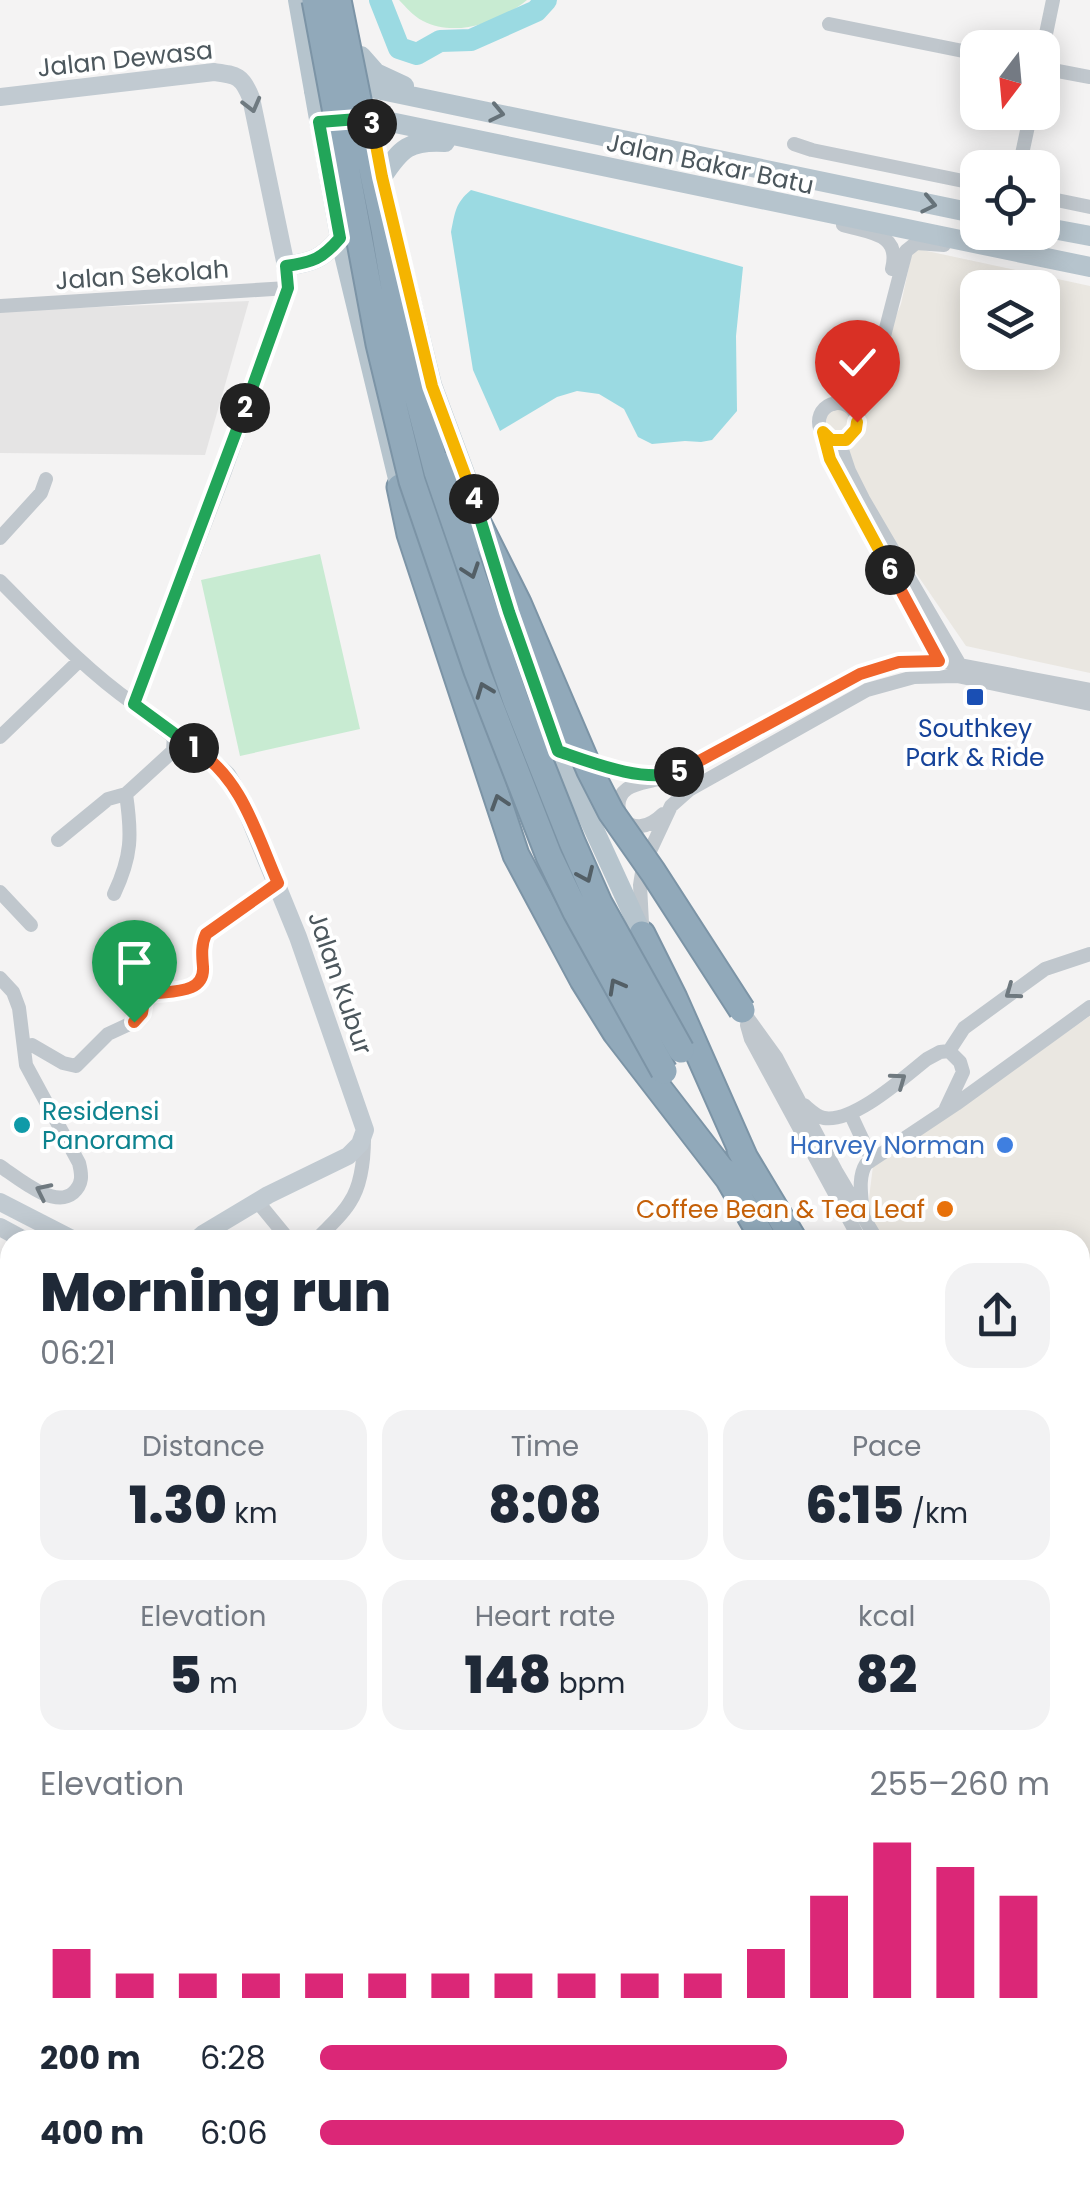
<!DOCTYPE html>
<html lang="en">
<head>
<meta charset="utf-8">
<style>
  :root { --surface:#fff; --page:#f2f2f3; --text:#1f2937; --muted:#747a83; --accent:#db2777 }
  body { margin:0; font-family:Poppins,sans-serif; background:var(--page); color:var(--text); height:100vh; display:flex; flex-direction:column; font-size:38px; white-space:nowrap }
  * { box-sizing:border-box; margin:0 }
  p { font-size:32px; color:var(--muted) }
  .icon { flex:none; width:55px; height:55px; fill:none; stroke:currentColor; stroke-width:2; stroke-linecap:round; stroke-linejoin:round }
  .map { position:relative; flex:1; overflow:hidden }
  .details { position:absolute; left:0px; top:1230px; width:1090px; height:960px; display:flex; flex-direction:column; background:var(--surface); border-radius:30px 30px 0 0; box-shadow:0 5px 25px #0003 }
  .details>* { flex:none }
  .needle { width:65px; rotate:196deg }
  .fabs { position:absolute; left:960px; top:30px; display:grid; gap:20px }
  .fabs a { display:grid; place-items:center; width:100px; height:100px; border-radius:20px; background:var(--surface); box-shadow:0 5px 25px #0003; font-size:50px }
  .pin { position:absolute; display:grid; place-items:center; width:85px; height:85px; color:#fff; margin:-102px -42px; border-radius:50% 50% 50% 0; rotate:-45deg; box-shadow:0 0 10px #0007 }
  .pin .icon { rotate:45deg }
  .km { position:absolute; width:50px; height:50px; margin:-25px; border-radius:50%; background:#222; color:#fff; font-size:28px; line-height:50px; text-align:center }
  .round { display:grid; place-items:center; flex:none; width:105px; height:105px; border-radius:30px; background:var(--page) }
  .overview { display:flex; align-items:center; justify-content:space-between; height:170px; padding:0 40px }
  h1 { font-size:55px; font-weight:800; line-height:75px }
  .figures { display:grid; grid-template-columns:repeat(3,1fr); gap:15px; height:170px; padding:10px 40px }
  .figures div { display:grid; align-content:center; border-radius:25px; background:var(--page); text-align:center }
  .figures b { font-size:50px; font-weight:800 }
  .figures small { font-size:28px; font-weight:400 }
  .figures p { font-size:28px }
  .chart { height:280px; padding:20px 40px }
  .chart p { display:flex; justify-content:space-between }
  .chart svg { width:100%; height:180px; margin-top:10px; stroke:var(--accent); stroke-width:6 }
  ul { padding:0 40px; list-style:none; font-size:32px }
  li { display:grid; grid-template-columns:160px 120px 1fr; align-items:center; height:75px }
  li i { height:25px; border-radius:12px; background:var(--accent) }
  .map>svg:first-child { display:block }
  .commercial { fill:#eae7e1; fill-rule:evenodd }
  .education { fill:#e5e4e4 }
  .green { fill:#c8ebd2 }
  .water { fill:#9bdae2 }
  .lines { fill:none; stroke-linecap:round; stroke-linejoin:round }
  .river { stroke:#9bdae2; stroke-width:22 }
  .highway-casing { stroke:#7c94a6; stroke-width:29 }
  .street { stroke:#c0c7cd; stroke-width:14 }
  .secondary { stroke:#c1cad1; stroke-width:18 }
  .primary { stroke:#b6c4cd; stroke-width:20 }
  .highway { stroke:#91a9ba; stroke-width:25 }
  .highway-bridge-casing { stroke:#7c94a6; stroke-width:29; stroke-linecap:butt }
  .highway-bridge { stroke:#91a9ba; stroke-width:25 }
  .oneway { stroke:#6f7a80 }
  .oneway2 { stroke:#667279 }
  .oneway3 { stroke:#535f66 }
  .oneway4 { stroke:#6f797f }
  .split-1-casing { stroke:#fff; stroke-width:20 }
  .split-2-casing { stroke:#fff; stroke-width:20 }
  .split-3-casing { stroke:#fff; stroke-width:20 }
  .split-4-casing { stroke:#fff; stroke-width:20 }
  .split-5-casing { stroke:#fff; stroke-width:20 }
  .split-6-casing { stroke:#fff; stroke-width:20 }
  .split-7-casing { stroke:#fff; stroke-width:20 }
  .split-1 { stroke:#f0652b; stroke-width:12 }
  .split-2 { stroke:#22a559; stroke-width:12 }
  .split-3 { stroke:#22a559; stroke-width:12 }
  .split-4 { stroke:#f5b400; stroke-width:12 }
  .split-5 { stroke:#22a559; stroke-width:12 }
  .split-6 { stroke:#f0652b; stroke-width:12 }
  .split-7 { stroke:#f5b400; stroke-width:12 }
  .transit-dot { fill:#1a4fb4; stroke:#fff; stroke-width:4 }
  .culture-dot { fill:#0f9aa8; stroke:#fff; stroke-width:4 }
  .shop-dot { fill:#3f7fe0; stroke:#fff; stroke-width:4 }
  .food-dot { fill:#e8710a; stroke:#fff; stroke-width:4 }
  .labels { text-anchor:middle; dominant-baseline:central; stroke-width:8; stroke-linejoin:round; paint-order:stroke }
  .street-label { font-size:25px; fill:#4c575d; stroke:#fff }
  .transit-label { font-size:25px; fill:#164399; stroke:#fff }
  .culture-label { font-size:25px; fill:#0d838f; stroke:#fff; text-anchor:start }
  .shop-label { font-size:25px; fill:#366cbe; stroke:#fff; text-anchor:end }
  .food-label { font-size:25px; fill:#c56008; stroke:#fff; text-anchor:end }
</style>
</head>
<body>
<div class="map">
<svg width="1090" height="2190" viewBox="0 0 1090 2190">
  <rect width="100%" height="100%" fill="#f4f3f3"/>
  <!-- commercial -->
  <path class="commercial" d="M913 248 1090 286V673L966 646 816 427 877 363 901 304ZM978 288H1042V352H978Z
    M1090 1016V1578L1080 1565V1240H883L867 1214 873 1166Z"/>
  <!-- education -->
  <path class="education" d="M249 301 205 455 0 453V311Z"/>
  <!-- green -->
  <path class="green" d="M399 0H527C500 22 456 38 423 21 413 16 406 7 399 0Z
    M320 554 360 729 240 756 201 580Z
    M0 1899 10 1905V2180H446L457 2190H0Z"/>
  <!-- water -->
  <path class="water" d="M471 190 743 267 736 336 737 411 712 440 701 442 685 441 652 444 638 437 624 409 599 394 577 391 557 397 500 431 473 370 451 232C455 213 455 203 471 190Z
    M0 1283 10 1292V1905L0 1899Z
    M446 2180H900L903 2190H457Z"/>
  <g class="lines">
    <!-- river -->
    <path class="river" d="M380 0 399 48 417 54 440 41 471 40 536 11 546 0"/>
    <!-- highway casing -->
    <g class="highway-casing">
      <path id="highway" d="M400 487 410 534 516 855 583 980 616 1033 731 1182
        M642 934 674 998 747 1163
        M740 1150 794 1240
        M724 1171 764 1240
        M1080 1708 1090 1725
        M1080 1771 1090 1787
        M1080 1807 1090 1826"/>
    </g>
    <!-- street -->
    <path class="street" d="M829 24 978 54
      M1042 53 1053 0
      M1042 68 1090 77
      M794 144 812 150 978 184
      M1019 168 1031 112
      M1042 197 1090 207
      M843 225C870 233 901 233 892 269
      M0 306 288 288
      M819 422a19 19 0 1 1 38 0a19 19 0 1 1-38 0Z
      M834 404 862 374 872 348
      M856 418 869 394 906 251 916 243 944 245
      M823 433 830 459 845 488 939 661
      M839 441 849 471 863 499 960 665
      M0 538 41 493 46 479
      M0 581C43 624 84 669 134 704
      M0 737 79 661
      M583 759C614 768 647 782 680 772L860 674 899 663 939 661 1090 690
      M658 779C648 782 635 783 627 789 605 805 629 847 663 814
      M58 840 108 799 126 794
      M0 892 31 925
      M114 894C132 856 132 835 126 794L173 751 174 735
      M642 923 640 885 643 866 671 806 689 790 867 690 914 677 957 676 1090 704
      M0 978 13 992 19 1008 26 1065 79 1163C82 1175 83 1184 73 1193 54 1209 18 1178 0 1166
      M742 1010 776 1057 836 1171 877 1240
      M747 1025 751 1039 860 1240
      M32 1045 63 1063 76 1066 108 1034 134 1022 142 1013 145 995C167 990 205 996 203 967 202 955 201 945 206 934L277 883
      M949 1051 964 1028 1045 969 1090 954
      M804 1105C810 1110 817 1117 824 1118 854 1123 904 1077 927 1059L940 1052 949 1051
      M946 1108 963 1072 960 1062 949 1051
      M851 1115 872 1160
      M257 1201 289 1240
      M863 1215C862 1198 857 1178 866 1164L956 1104 1090 1007
      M316 1240C327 1228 342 1216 350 1202 362 1184 364 1158 364 1137
      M1080 1573 1090 1587
      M1080 1597 1090 1611
      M1080 2066 1090 2073
      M1080 2097 1090 2105"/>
    <!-- secondary -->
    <path class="secondary" d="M0 97 214 72C236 75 242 75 251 98L286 266 288 288 223 471 134 704 174 735 207 756 227 775 242 800 298 937 365 1130 360 1144 348 1156 268 1195 203 1234 196 1240
      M0 1202 74 1240
      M0 1227 24 1240"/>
    <!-- primary -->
    <path class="primary" d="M298 0 340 238 400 487
      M361 56 376 73 404 86
      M314 92 367 87 978 214
      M319 122 371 118 1090 267
      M382 177C401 148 409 140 445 142
      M1042 227 1090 236
      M398 247 432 385 470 487
      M286 266C313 262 322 259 340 238
      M502 591 558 751 642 934"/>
    <!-- highway -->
    <use href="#highway" class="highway"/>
    <!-- highway-bridge casing -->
    <g class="highway-bridge-casing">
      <path id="highway-bridge" d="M315 0 379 344 412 481 477 671 549 856 576 912 664 1071
        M338 0 384 229 403 341 437 472 516 701 572 842 599 903 681 1050
        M449 465 518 603 590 771 611 812 653 872 742 1010"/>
    </g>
    <!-- highway-bridge -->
    <use href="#highway-bridge" class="highway-bridge"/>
  </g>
  <!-- one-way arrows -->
  <defs><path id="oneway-chevron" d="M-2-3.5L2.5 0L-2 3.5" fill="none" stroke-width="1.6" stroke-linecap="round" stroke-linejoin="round" transform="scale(2.5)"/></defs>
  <use class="oneway" href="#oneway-chevron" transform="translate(252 105) rotate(75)"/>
  <g class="oneway2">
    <use href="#oneway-chevron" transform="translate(497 113) rotate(12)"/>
    <use href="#oneway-chevron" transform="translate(929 204) rotate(12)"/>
  </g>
  <g class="oneway3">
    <use href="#oneway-chevron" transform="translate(471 571) rotate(71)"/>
    <use href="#oneway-chevron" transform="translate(484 690) rotate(-111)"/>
    <use href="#oneway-chevron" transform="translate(499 802) rotate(-108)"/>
    <use href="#oneway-chevron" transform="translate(586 875) rotate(66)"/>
    <use href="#oneway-chevron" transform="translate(616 986) rotate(-119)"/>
  </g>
  <g class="oneway4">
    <use href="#oneway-chevron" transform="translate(1012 992) rotate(144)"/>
    <use href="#oneway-chevron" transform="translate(899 1080) rotate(-36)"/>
    <use href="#oneway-chevron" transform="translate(43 1191) rotate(-154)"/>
  </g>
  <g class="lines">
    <!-- split-1 casing -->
    <g class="split-1-casing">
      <path id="split-1" d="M134 1022 142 1013 145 995C167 990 205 996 203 967 202 955 201 945 206 934L278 883C256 833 242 778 194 748"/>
    </g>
    <!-- split-2 casing -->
    <g class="split-2-casing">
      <path id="split-2" d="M194 748 134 704 245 408"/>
    </g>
    <!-- split-3 casing -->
    <g class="split-3-casing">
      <path id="split-3" d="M245 408 288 288 286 266C313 262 322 259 340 238L319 122 371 118 372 124"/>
    </g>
    <!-- split-4 casing -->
    <g class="split-4-casing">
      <path id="split-4" d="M372 124 382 177 432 386 474 499"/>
    </g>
    <!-- split-5 casing -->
    <g class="split-5-casing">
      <path id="split-5" d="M474 499 509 612 558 751C593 763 643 783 679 772"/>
    </g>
    <!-- split-6 casing -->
    <g class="split-6-casing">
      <path id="split-6" d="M679 772 860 674 899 662 939 661 890 570"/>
    </g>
    <!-- split-7 casing -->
    <g class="split-7-casing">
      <path id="split-7" d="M857 422 856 429 846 440H831L823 432 830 459 890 570"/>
    </g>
    <!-- split-1 -->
    <use href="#split-1" class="split-1"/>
    <!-- split-2 -->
    <use href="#split-2" class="split-2"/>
    <!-- split-3 -->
    <use href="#split-3" class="split-3"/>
    <!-- split-4 -->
    <use href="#split-4" class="split-4"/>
    <!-- split-5 -->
    <use href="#split-5" class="split-5"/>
    <!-- split-6 -->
    <use href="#split-6" class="split-6"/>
    <!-- split-7 -->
    <use href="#split-7" class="split-7"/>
  </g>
  <!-- markers -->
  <rect class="transit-dot" x="965" y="687" width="20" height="20" rx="5"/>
  <circle class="culture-dot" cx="22" cy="1125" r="10"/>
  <circle class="shop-dot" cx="1005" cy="1145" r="10"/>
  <circle class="food-dot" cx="945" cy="1209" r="10"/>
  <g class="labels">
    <!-- street labels -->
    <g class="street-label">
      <text transform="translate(125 59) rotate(-6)">Jalan Dewasa</text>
      <text transform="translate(710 164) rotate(12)">Jalan Bakar Batu</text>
      <text transform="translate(142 275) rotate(-4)">Jalan Sekolah</text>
      <text transform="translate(340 983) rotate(71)">Jalan Kubur</text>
    </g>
    <!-- transit labels -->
    <g class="transit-label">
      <text x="975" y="728">Southkey<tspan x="975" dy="29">Park &amp; Ride</tspan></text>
    </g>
    <!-- culture labels -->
    <g class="culture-label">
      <text x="42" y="1111">Residensi<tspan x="42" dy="29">Panorama</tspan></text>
    </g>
    <!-- shop labels -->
    <g class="shop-label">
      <text x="985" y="1145">Harvey Norman</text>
    </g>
    <!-- food labels -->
    <g class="food-label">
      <text x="925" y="1209">Coffee Bean &amp; Tea Leaf</text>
    </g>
  </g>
</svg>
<div class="fabs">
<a><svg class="needle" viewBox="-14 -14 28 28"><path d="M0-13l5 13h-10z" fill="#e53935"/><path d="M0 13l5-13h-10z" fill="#747a83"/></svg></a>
<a><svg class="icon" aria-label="locate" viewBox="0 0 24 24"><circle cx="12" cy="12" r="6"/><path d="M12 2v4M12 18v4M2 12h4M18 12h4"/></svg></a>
<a><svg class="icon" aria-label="layers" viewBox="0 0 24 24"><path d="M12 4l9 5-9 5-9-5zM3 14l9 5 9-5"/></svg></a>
</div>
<div class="pin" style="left:134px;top:1022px;background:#1e9e55"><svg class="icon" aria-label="arrive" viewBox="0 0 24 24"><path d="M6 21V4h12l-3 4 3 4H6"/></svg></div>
<div class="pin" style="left:857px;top:422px;background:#d93025"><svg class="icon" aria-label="check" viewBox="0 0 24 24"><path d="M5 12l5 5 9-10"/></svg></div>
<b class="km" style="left:194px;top:748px">1</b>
<b class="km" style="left:245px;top:408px">2</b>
<b class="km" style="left:372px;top:124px">3</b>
<b class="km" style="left:474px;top:499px">4</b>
<b class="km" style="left:679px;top:772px">5</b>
<b class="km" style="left:890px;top:570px">6</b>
<section class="details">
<div class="overview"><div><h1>Morning run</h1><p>06:21</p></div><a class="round"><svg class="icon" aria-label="share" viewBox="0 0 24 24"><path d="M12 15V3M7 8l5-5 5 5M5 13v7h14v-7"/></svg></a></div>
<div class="figures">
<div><p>Distance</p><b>1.30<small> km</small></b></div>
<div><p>Time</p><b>8:08</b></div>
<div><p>Pace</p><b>6:15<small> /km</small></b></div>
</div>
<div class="figures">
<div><p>Elevation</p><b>5<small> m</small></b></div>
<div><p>Heart rate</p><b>148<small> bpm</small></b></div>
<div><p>kcal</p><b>82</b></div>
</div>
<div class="chart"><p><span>Elevation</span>255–260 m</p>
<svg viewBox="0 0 160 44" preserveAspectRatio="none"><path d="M5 44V32M15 44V38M25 44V38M35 44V38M45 44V38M55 44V38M65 44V38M75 44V38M85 44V38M95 44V38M105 44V38M115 44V32M125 44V19M135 44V6M145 44V12M155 44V19"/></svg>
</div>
<ul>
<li><b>200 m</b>6:28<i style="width:64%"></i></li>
<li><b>400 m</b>6:06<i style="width:80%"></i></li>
</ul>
</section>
</div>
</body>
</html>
